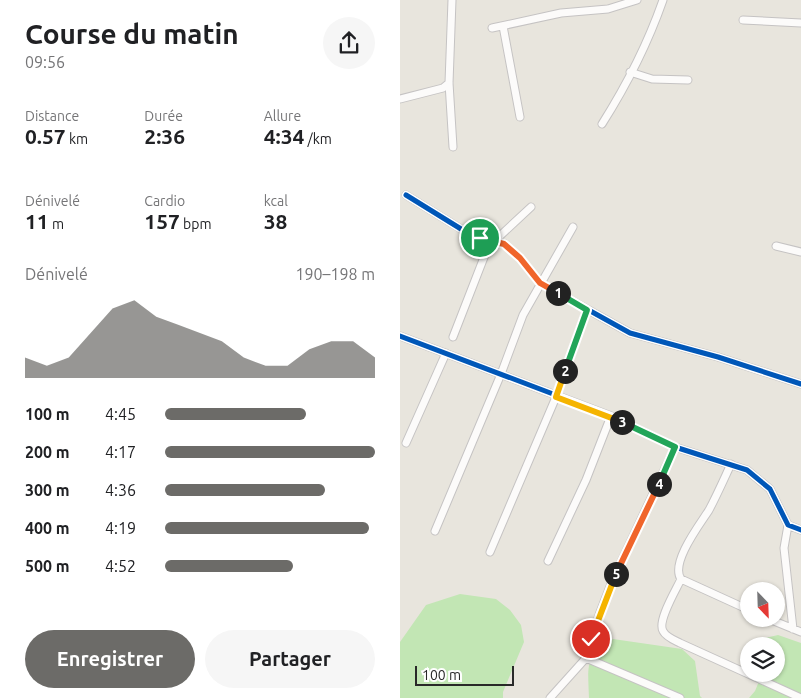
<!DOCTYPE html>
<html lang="fr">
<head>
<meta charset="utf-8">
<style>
  :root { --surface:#fff; --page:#f6f6f6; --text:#202124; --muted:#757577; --accent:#6c6b68 }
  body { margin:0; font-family:Ubuntu,sans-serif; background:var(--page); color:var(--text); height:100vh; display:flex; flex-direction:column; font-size:19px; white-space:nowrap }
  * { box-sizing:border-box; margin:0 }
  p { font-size:16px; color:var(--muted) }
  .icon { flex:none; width:28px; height:28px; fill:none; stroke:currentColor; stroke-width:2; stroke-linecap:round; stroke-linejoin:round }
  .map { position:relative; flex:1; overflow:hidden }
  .drawer { display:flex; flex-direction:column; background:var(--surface); width:400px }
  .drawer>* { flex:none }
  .needle { width:32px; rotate:157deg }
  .fabs { position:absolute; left:340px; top:582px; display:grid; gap:10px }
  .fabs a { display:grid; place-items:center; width:45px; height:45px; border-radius:50%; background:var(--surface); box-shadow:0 1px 4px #0004; font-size:25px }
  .scale { position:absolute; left:15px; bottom:12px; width:99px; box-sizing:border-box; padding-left:5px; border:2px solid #292929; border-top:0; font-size:14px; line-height:18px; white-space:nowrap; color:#292929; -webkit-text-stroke:4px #fff; paint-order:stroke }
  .pin { position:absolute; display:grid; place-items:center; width:42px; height:42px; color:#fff; margin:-21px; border:2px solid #fff; border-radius:50%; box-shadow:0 1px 5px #0007 }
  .km { position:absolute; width:25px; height:25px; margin:-12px; border-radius:50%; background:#222; color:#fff; font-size:14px; line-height:25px; text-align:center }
  .round { display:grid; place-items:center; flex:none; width:52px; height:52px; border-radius:26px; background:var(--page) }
  .overview { display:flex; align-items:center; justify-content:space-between; height:85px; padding:0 25px }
  h1 { font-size:28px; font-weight:700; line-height:38px }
  .figures { display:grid; grid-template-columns:repeat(3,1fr); gap:8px; height:85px; padding:5px 25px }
  .figures div { display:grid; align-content:center }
  .figures b { font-size:21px; font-weight:700 }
  .figures small { font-size:14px; font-weight:400 }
  .figures p { font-size:14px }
  .chart { height:140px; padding:10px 25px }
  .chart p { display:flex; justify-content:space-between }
  .chart svg { width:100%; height:90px; margin-top:5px; fill:var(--accent); opacity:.7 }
  .cta { display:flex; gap:10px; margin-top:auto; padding:10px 25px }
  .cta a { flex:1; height:58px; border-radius:30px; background:var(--accent); color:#fff; font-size:20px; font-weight:700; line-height:58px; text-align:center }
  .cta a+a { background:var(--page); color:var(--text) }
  ul { padding:0 25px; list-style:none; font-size:16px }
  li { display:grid; grid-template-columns:80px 60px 1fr; align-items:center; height:38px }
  li i { height:12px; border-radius:6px; background:var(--accent) }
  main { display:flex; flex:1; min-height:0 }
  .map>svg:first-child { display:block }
  .green { fill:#c2e6b4 }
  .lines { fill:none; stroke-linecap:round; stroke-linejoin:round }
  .minor-casing { stroke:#c5c3c3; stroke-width:9 }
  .minor { stroke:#fcfbfa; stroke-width:7 }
  .cycleway-casing { stroke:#fff; stroke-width:8 }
  .cycleway { stroke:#0057b8; stroke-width:5 }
  .split-1-casing { stroke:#fff; stroke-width:10 }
  .split-2-casing { stroke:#fff; stroke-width:10 }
  .split-3-casing { stroke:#fff; stroke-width:10 }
  .split-4-casing { stroke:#fff; stroke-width:10 }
  .split-5-casing { stroke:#fff; stroke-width:10 }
  .split-6-casing { stroke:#fff; stroke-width:10 }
  .split-1 { stroke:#f0652b; stroke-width:6 }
  .split-2 { stroke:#22a559; stroke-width:6 }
  .split-3 { stroke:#f5b400; stroke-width:6 }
  .split-4 { stroke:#22a559; stroke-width:6 }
  .split-5 { stroke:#f0652b; stroke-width:6 }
  .split-6 { stroke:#f5b400; stroke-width:6 }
</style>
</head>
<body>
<main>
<section class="drawer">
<div class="overview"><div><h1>Course du matin</h1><p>09:56</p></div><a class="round"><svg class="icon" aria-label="share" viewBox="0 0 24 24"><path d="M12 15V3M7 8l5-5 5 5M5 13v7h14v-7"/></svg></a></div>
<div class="figures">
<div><p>Distance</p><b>0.57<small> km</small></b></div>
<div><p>Durée</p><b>2:36</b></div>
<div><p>Allure</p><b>4:34<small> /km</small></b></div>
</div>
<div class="figures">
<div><p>Dénivelé</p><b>11<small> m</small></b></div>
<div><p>Cardio</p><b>157<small> bpm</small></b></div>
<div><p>kcal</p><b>38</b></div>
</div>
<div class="chart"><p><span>Dénivelé</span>190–198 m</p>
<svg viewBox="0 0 160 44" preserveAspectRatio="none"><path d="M0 44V34L10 38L20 34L30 22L40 10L50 6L60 14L70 18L80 22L90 26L100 34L110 38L120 38L130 30L140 26L150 26L160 34V44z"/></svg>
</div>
<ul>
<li><b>100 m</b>4:45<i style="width:67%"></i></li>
<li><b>200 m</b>4:17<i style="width:100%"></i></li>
<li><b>300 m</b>4:36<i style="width:76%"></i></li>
<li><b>400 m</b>4:19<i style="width:97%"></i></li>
<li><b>500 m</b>4:52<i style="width:61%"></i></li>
</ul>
<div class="cta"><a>Enregistrer</a><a>Partager</a></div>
</section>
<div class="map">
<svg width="401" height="698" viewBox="0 0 401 698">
  <rect width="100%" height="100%" fill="#e8e5dd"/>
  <!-- green -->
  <path class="green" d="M60 594 96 599 110 610 121 625 124 642 103 692V698H0V642L26 605Z
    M378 635 401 643V698H349L355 691 362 674H376V646H361V639Z
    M213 639 282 649 295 661 300 696 302 698H189C188 667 184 656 213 639Z"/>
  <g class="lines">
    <!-- minor casing -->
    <g class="minor-casing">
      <path id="minor" d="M52 0 49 83 53 147
        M343 20 401 23
        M103 26 120 117
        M92 28 161 13 208 9 237 0
        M230 72 252 79 288 80
        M0 99 43 88 49 83
        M202 124C226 86 248 43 263 0
        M6 195 61 229 80 238 105 244 120 258 140 283 230 333 318 357 401 384
        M376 246 401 252
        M0 336 211 416 275 447 347 470 370 489 388 525 401 530
        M53 337 88 247 131 207
        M6 443 46 353
        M331 464C324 479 317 495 309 510 300 524 270 563 281 579L349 610
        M388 525 384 548 393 629
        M35 531 101 374 123 315 173 227
        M90 552 156 397 187 309
        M148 561 186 480 211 416
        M281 579C276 590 257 621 263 631 266 637 274 640 280 643L401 698
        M369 619 401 632
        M186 658 280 698
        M150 698 186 658 199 615 213 579 275 447"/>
    </g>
    <!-- minor -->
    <use href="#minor" class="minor"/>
    <!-- cycleway casing -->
    <g class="cycleway-casing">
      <path id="cycleway" d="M6 195 61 229 80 238 105 244 120 258 140 283 230 333 318 357 401 384
        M0 336 211 416 275 447 347 470 370 489 388 525 401 530"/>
    </g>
    <!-- cycleway -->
    <use href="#cycleway" class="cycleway"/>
  </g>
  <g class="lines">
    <!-- split-1 casing -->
    <g class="split-1-casing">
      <path id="split-1" d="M80 238 104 244 120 258 140 283 158 293"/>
    </g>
    <!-- split-2 casing -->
    <g class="split-2-casing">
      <path id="split-2" d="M158 293 187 310 165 371"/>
    </g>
    <!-- split-3 casing -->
    <g class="split-3-casing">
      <path id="split-3" d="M165 371 156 397 222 422"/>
    </g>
    <!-- split-4 casing -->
    <g class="split-4-casing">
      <path id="split-4" d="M222 422 275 447 259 484"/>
    </g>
    <!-- split-5 casing -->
    <g class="split-5-casing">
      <path id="split-5" d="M216 574 259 484"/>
    </g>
    <!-- split-6 casing -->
    <g class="split-6-casing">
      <path id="split-6" d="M191 639 216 574"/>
    </g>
    <!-- split-1 -->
    <use href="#split-1" class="split-1"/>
    <!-- split-2 -->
    <use href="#split-2" class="split-2"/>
    <!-- split-3 -->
    <use href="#split-3" class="split-3"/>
    <!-- split-4 -->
    <use href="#split-4" class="split-4"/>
    <!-- split-5 -->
    <use href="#split-5" class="split-5"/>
    <!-- split-6 -->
    <use href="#split-6" class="split-6"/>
  </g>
</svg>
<div class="fabs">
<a><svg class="needle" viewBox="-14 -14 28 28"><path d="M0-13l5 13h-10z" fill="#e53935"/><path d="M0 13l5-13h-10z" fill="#757577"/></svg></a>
<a><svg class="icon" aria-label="layers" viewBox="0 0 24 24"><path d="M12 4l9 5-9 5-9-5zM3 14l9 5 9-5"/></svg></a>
</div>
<div class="scale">100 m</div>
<div class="pin" style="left:80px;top:238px;background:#1e9e55"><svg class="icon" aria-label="arrive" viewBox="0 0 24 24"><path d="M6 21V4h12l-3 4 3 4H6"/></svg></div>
<div class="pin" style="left:191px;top:639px;background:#d93025"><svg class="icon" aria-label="check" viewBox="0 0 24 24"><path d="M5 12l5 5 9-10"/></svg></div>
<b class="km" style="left:158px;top:293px">1</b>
<b class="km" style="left:165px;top:371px">2</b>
<b class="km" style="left:222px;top:422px">3</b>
<b class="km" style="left:259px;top:484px">4</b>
<b class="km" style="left:216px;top:574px">5</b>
</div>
</main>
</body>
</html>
